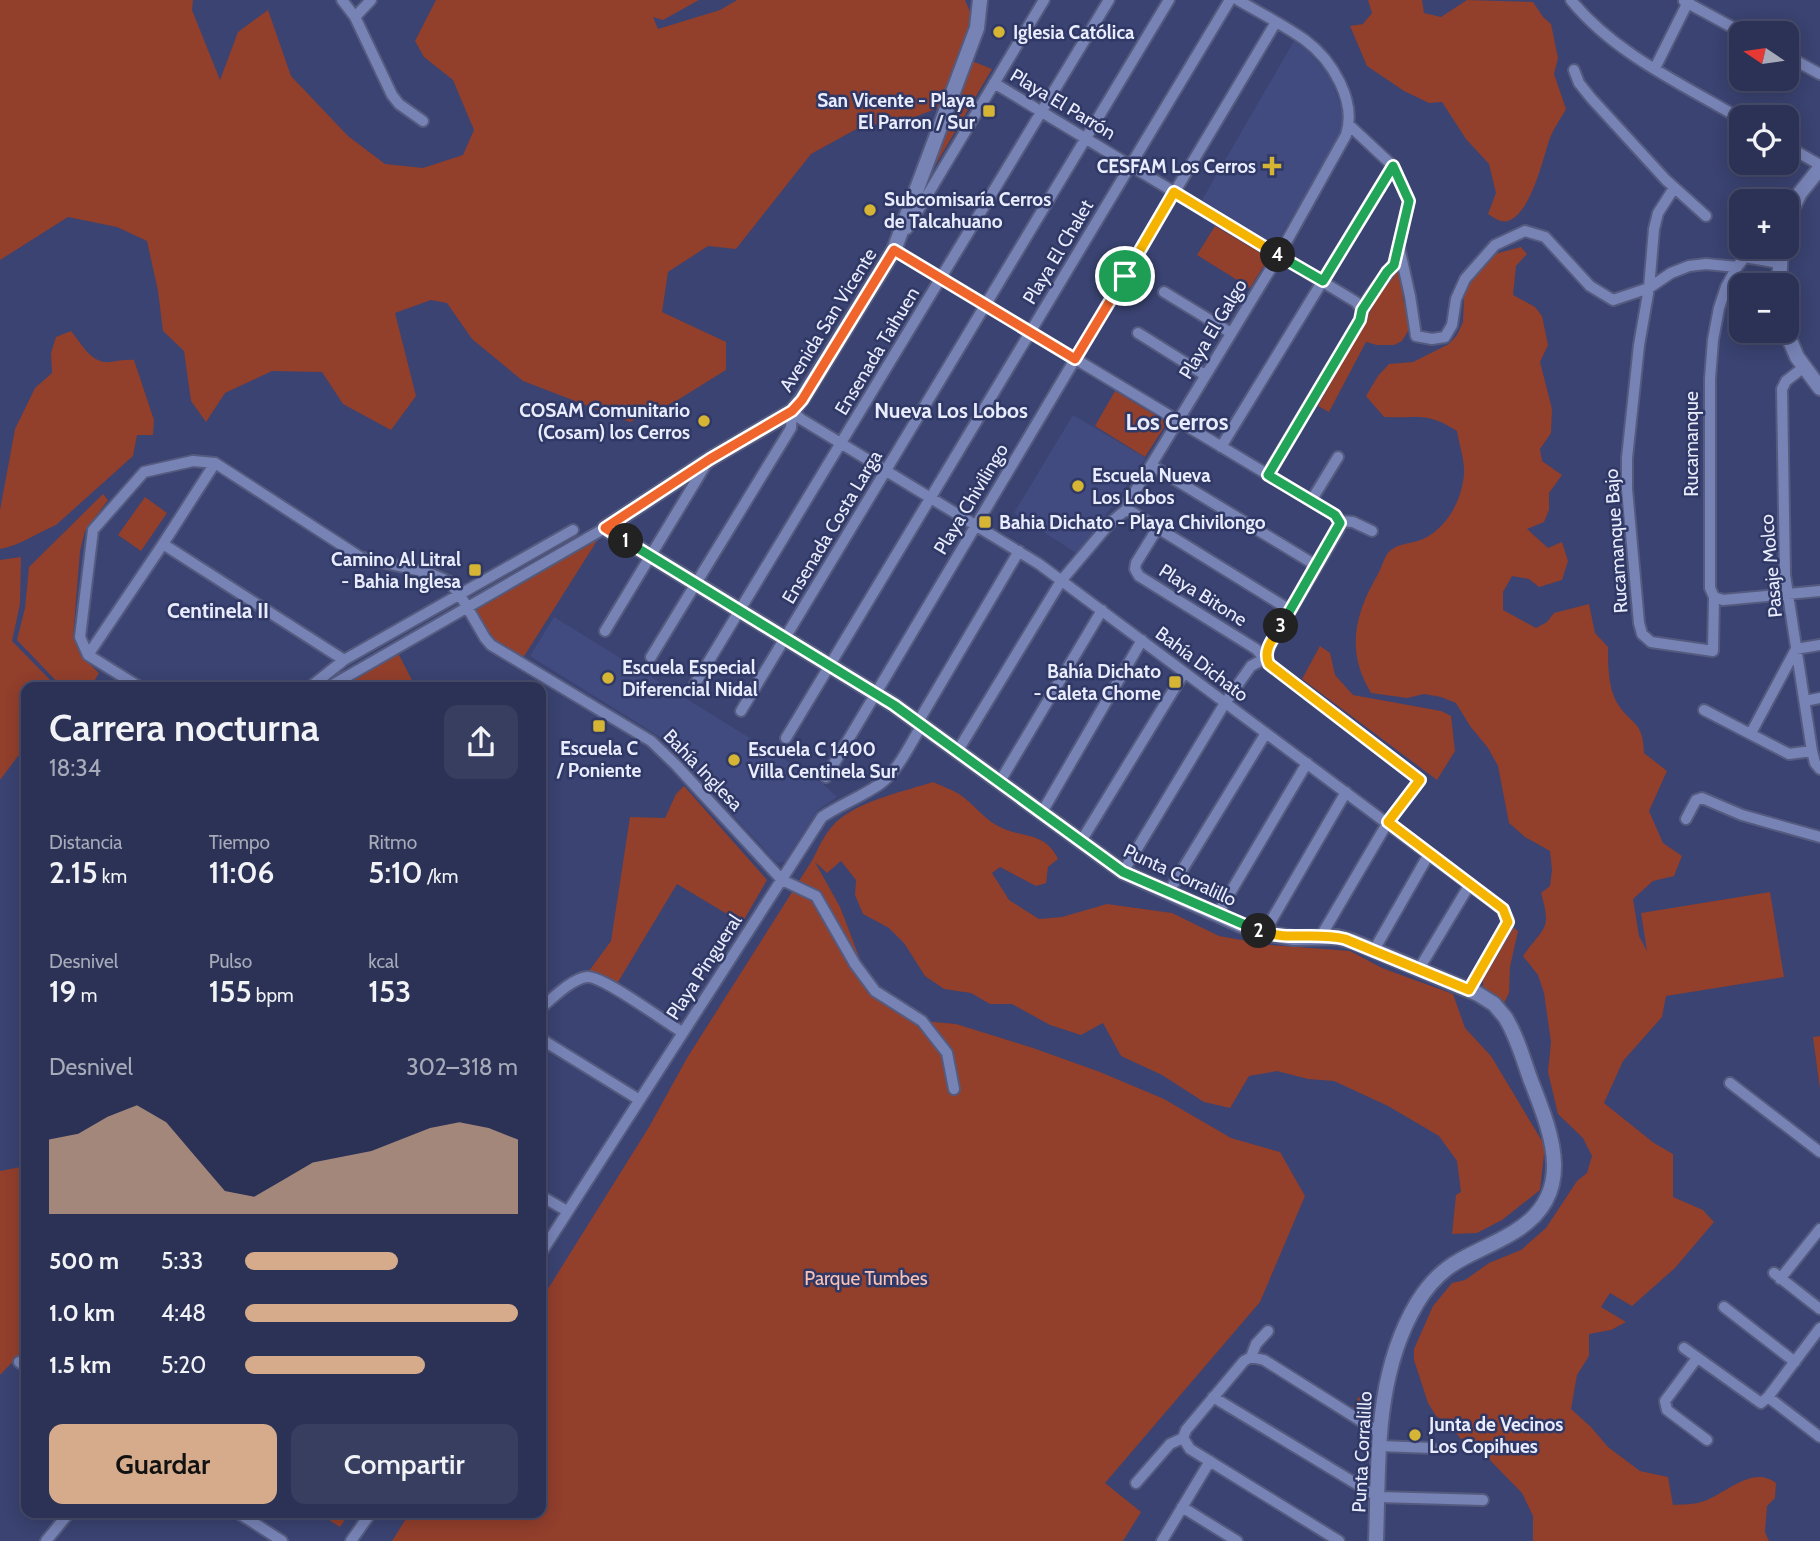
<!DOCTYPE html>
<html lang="es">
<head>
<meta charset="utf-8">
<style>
  :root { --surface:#2c3255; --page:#383e5f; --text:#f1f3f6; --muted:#a6aab9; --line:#484d6c; --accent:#d6ab8b }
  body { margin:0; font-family:Cabin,sans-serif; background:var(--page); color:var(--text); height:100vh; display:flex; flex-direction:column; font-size:26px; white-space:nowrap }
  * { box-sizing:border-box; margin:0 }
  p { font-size:23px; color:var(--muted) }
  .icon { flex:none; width:38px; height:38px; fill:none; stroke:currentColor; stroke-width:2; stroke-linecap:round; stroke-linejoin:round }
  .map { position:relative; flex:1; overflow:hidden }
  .drawer { position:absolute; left:21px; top:682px; width:525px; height:836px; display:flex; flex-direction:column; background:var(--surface); border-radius:14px; box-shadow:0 4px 18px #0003,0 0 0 2px var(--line) }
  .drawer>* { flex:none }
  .needle { width:46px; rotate:283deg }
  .controls { position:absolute; left:1729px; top:21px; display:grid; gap:14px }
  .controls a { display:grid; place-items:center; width:70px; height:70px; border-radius:14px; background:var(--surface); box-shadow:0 4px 18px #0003,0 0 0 2px var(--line); font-size:35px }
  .pin { position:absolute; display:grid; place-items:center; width:60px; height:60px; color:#fff; margin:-30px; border:4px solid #fff; border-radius:50%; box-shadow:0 2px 7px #0007 }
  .km { position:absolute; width:35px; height:35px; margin:-18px; border-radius:50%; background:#222; color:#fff; font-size:19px; line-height:35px; text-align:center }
  .round { display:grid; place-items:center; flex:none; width:74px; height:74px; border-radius:14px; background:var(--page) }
  .head { display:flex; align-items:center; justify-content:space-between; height:119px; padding:0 28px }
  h1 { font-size:38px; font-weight:600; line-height:52px }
  .figures { display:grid; grid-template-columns:repeat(3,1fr); gap:10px; height:119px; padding:7px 28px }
  .figures div { display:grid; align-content:center }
  .figures b { font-size:30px; font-weight:600 }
  .figures small { font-size:19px; font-weight:400 }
  .figures p { font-size:19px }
  .chart { height:196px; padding:14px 28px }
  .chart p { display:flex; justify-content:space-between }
  .chart svg { width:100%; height:126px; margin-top:7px; fill:var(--accent); opacity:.7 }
  .action { display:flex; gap:14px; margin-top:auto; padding:14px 28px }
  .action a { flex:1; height:80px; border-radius:14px; background:var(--accent); color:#111; font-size:28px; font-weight:600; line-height:80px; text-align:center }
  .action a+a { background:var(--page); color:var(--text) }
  ul { padding:0 28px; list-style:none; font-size:23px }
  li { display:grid; grid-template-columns:112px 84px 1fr; align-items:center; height:52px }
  li i { height:18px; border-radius:9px; background:var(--accent) }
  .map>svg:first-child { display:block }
  .built { fill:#424b80 }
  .green { fill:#923f2c }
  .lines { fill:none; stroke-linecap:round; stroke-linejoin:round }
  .minor-casing { stroke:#555b7f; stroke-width:14 }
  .tertiary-casing { stroke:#555b7f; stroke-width:18 }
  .minor { stroke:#7783b5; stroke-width:10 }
  .tertiary { stroke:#7783b5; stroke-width:14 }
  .split-1-casing { stroke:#fff; stroke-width:14 }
  .split-2-casing { stroke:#fff; stroke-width:14 }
  .split-3-casing { stroke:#fff; stroke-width:14 }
  .split-4-casing { stroke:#fff; stroke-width:14 }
  .split-5-casing { stroke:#fff; stroke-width:14 }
  .split-1 { stroke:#f0652b; stroke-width:9 }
  .split-2 { stroke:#22a559; stroke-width:9 }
  .split-3 { stroke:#f5b400; stroke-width:9 }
  .split-4 { stroke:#22a559; stroke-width:9 }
  .split-5 { stroke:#f5b400; stroke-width:9 }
  .poi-dot { fill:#d6b534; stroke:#303865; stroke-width:2.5 }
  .labels { text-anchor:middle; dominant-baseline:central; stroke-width:5; stroke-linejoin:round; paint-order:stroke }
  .poi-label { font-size:19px; font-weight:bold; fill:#e8ecfd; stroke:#303865; text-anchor:start }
  .street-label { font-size:19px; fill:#e8ecfd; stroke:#303865 }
  .park-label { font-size:19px; fill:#fac2b4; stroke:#303865 }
  .neighbourhood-label { font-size:21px; font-weight:bold; fill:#e8ecfd; stroke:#303865 }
  .quarter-label { font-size:23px; font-weight:bold; fill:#e8ecfd; stroke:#303865 }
</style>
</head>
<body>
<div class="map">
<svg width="1820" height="1541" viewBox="0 0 1820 1541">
  <rect width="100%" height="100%" fill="#3a4371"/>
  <!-- built -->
  <path class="built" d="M1294 41 1309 52 1330 77 1344 115 1342 133 1275 245 1202 200Z
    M1073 415 1146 458 1093 533 1076 553 1014 513Z
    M554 617 821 782 837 797 818 810 785 861 777 863 663 739 530 656Z"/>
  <!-- green -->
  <path class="green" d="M0 0H193L192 10 220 80 238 32 268 10 291 76 348 136 385 164 423 168 463 155 474 130 453 80 424 57 415 41 436 0H699L663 20 653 17 658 29 720 10 737 0H965L977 28 938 108 907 120 862 126 811 154 736 249 708 246 668 272 662 312 726 342V370L676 401 630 422 523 381 472 339 447 303 431 300 395 313 416 396 391 430 343 404 322 372 272 371 225 393 206 422 191 401 184 351 163 331 158 291 147 241 117 227 68 217 0 260Z
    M1368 0H1422L1424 13 1441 17 1467 0 1533 2 1543 17 1551 24 1558 58 1554 74 1566 109C1561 118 1554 128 1550 138 1543 158 1531 214 1508 221 1501 223 1494 218 1488 214L1496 193 1489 164 1466 139 1442 102 1429 103 1404 91 1367 66 1350 26 1363 24 1372 13Z
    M972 61 992 69 926 181Z
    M1215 226 1264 255 1266 262 1250 288 1197 255Z
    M1521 247 1527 254 1516 266 1513 295 1535 307 1542 316 1548 345 1540 362 1552 409 1551 433 1540 449 1542 461 1562 475 1549 493V510L1544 522 1527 529 1548 548 1562 542 1568 561 1562 580 1539 587 1529 579 1512 576 1503 592V610L1536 628 1547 622 1554 613 1589 604 1595 633 1608 647C1608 664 1608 686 1616 701 1630 726 1643 718 1644 753L1667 771 1649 811 1663 843 1682 856 1674 876 1653 881 1633 899 1639 936 1647 951 1641 913 1770 892 1784 977 1666 996 1662 1017 1623 1061 1604 1103 1654 1143 1673 1154V1197L1703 1210 1714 1222 1675 1268 1632 1306 1610 1293 1601 1307 1626 1322 1611 1330 1589 1334V1356L1577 1375 1571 1409 1591 1427 1608 1447 1640 1471 1668 1477 1673 1505C1682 1504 1692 1505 1701 1502 1725 1495 1752 1464 1776 1483L1775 1498 1767 1506 1765 1532 1769 1541H1533V1516L1522 1493 1480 1450 1460 1438 1450 1424 1436 1416 1428 1403 1414 1360V1349L1433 1306 1452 1283 1465 1280 1489 1263 1521 1250 1546 1228 1577 1181 1587 1173 1592 1156 1583 1138 1558 1114 1548 1072 1551 1042 1544 993 1538 975 1523 956C1544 926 1552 931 1541 893L1550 886 1552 870 1550 851 1525 837 1509 823 1498 766 1488 748 1470 726 1456 703 1441 697 1424 694 1407 698 1371 693C1345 649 1355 614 1379 572 1382 566 1384 558 1388 553 1396 543 1412 544 1423 539 1447 528 1462 500 1464 474 1465 461 1459 444 1457 431 1426 411 1417 419 1384 417L1366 396 1378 376 1389 364 1413 362 1449 344 1457 335 1463 322 1465 275 1491 255Z
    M1396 269 1402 274 1403 301 1409 307 1410 328 1402 341 1394 345H1377L1366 342 1329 412 1318 406 1393 270Z
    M71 331C82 344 91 364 110 362 119 361 125 359 134 360L154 420 153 435H137L133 456 56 525C37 533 21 545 0 549V510L15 429 35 388 52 373 51 353 56 337Z
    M1115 391 1163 420 1165 426 1145 457 1095 426Z
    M103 494 108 500 85 531 80 551 73 638 81 656 99 673 90 688H63L17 640 25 608 29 567Z
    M145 497 167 513 141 551 118 535Z
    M600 536 521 661 486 637 471 609Z
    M21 557 20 604 12 641 58 688H26V756H18L0 780V560Z
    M1320 646 1330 653 1335 675 1353 695 1441 711 1451 716 1455 751 1437 780 1302 679Z
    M398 653 416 688H338Z
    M933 782C941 786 951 789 959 794 973 803 983 818 998 826 1022 839 1045 831 1058 859L1048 867 1046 883 1036 886 1000 867 992 873 1009 900 1039 919 1062 917 1107 904 1172 913 1219 936 1270 945 1350 951 1382 968 1453 994 1465 1028 1491 1056 1545 1146 1540 1190 1502 1220 1477 1233 1452 1234 1456 1195 1461 1192 1457 1161 1439 1136 1388 1106 1334 1081 1308 1079 1277 1071 1249 1076 1230 1108 1204 1102 1162 1075 1121 1056 1103 1023 1081 1035 1050 1025 1012 1004H990L971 993 944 989 925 976 904 943 889 928 863 914 855 895 856 880 841 861 827 873 815 862 840 907 873 993 922 1021 956 1024 1033 1048 1100 1072 1164 1099 1231 1138 1280 1152 1305 1196 1260 1302 1105 1483 1141 1512 1123 1541H392L409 1514H541V1300L649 1127 687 1058 813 859C819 846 828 827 841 818 864 800 905 791 933 782Z
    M684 786 767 880 742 923 677 884 615 987 589 971 611 941 630 817 665 818 676 794Z
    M1513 927 1518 931 1510 967 1509 993 1502 1007 1483 990V976Z
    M1820 1036V1089L1813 1037Z
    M26 1166V1348L0 1375V1171Z
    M1363 1390 1369 1394V1410L1366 1414 1353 1407Z
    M320 1514H349L340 1527Z"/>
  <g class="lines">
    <!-- minor casing -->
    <g class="minor-casing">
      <path id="minor" d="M342 0 355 17
        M371 0 355 17 392 95 399 104 423 121
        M1571 0C1615 54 1682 84 1741 119
        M1684 1 1743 33
        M1787 56 1820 74
        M1655 68 1689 0
        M1574 70 1579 83 1591 98 1666 180 1706 216
        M994 83 1356 302 1362 310
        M1787 146 1820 165
        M1674 188 1658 213 1654 229 1649 288 1639 345 1627 458V489L1639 623 1642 634 1651 642 1713 651 1714 597 1710 588V379L1713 340 1719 308 1726 287 1737 267 1753 247
        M907 229 1044 0
        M897 245 894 250 1335 515 1340 521 1353 522 1372 531
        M1399 247 1410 296 1416 336 1432 339 1445 337 1452 325 1456 299 1465 279 1495 245 1525 231 1545 237 1590 286 1613 300 1649 288 1671 273 1689 266 1706 264 1737 267
        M1745 257 1779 263
        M1164 292 1231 333
        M1138 333 1205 375
        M1804 367 1786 381 1782 389 1785 575 1812 751 1815 763 1820 769
        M792 411 801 419 1039 564 1502 909 1508 919 1507 926 1469 990
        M1221 447 1393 166
        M1151 465 1317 566
        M1267 475 1360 320C1362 317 1361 313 1363 309 1369 290 1391 276 1396 257L1409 201 1393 166 1349 125
        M1311 501 1338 457
        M1127 509 1290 610
        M1157 529 1136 563 1135 569 1139 576 1256 649 1271 666 1420 780 1388 822 1321 936
        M163 544 344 660
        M1714 597 1723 600 1820 591
        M605 631 708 461
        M88 655 163 544 215 463
        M651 657 791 428 792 411
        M1266 658 1269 647 1339 529 1340 521
        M695 684 1109 0
        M141 688 88 655 80 637 93 530 144 472 193 461 215 463 360 557 429 573 448 581 460 595 485 638 491 645 651 741 676 765 782 880 816 896 855 964 875 991 922 1021 947 1053 954 1089
        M309 688 344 660 573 530
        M327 688 605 528
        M1805 701 1820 698
        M1704 710 1789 754 1812 751
        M741 711 1169 0
        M918 722 1019 551
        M1751 733 1796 649 1820 645
        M786 738 1230 0
        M957 752 1061 581 1110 523 1127 509 1128 503 1279 255 1346 135C1357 101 1332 60 1305 40 1284 25 1260 13 1238 0
        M826 777 1276 22
        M999 783 1102 610
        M1041 814 1142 640
        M1686 819 1696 800 1702 798 1742 815 1820 837
        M1080 843 1184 673
        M1123 872 1225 703 1251 666 1266 658
        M1168 893 1266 733
        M1217 915 1307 763
        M1264 933 1346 792
        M1374 950 1429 854
        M1419 969 1470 884
        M541 1008C553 998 571 979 587 977 602 975 665 1022 682 1032
        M541 1039 638 1099
        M1730 1083 1820 1152
        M541 1196 567 1211
        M541 1253 822 817C840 805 861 797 880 784 898 771 910 744 922 725
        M1774 1273 1820 1309
        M1780 1279 1820 1229
        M1724 1307 1795 1362
        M1684 1348 1761 1403 1768 1397 1820 1328
        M1251 1357 1264 1360 1380 1433
        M1697 1358 1665 1401 1667 1410 1707 1440
        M19 1362 26 1367
        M1213 1397 1378 1497 1483 1500
        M1768 1397 1820 1437
        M1183 1438 1190 1449 1339 1541
        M1183 1438 1186 1430 1244 1361 1251 1357 1256 1344 1268 1331
        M1380 1446 1432 1448
        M1136 1483 1170 1444 1183 1438
        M1182 1507 1237 1541
        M240 1514 282 1541
        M46 1541 68 1514
        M351 1541 370 1514
        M1162 1541 1210 1461"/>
    </g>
    <!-- tertiary casing -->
    <g class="tertiary-casing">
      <path id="tertiary" d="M980 0 977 28 894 250 802 399 792 411 710 459 605 528 894 705 1123 872 1241 925 1264 933 1294 938 1337 937 1352 941 1478 994 1494 1004 1505 1017C1517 1036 1523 1059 1531 1081 1552 1135 1577 1194 1514 1232 1473 1257 1445 1257 1417 1303 1374 1375 1379 1460 1376 1541
        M1787 218 1800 193 1820 168
        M1779 285 1781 247
        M1786 331 1797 357 1820 388"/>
    </g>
    <!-- minor -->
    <use href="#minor" class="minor"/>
    <!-- tertiary -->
    <use href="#tertiary" class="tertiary"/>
  </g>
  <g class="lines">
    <!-- split-1 casing -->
    <g class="split-1-casing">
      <path id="split-1" d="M626 541 605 528 710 459 792 411 802 400 894 250 1075 359 1125 276"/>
    </g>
    <!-- split-2 casing -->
    <g class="split-2-casing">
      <path id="split-2" d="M626 541 894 705 1123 872 1259 931"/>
    </g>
    <!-- split-3 casing -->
    <g class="split-3-casing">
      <path id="split-3" d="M1259 931C1289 941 1316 932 1345 939L1469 990 1508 922 1503 909 1388 822 1420 780 1269 664C1262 650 1274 638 1281 626"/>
    </g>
    <!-- split-4 casing -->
    <g class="split-4-casing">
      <path id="split-4" d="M1278 255 1323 281 1393 166 1409 201 1394 265 1387 272 1362 310 1360 320 1268 475 1335 515 1340 523 1281 626"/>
    </g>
    <!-- split-5 casing -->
    <g class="split-5-casing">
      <path id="split-5" d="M1125 276 1174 192 1278 255"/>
    </g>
    <!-- split-1 -->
    <use href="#split-1" class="split-1"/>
    <!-- split-2 -->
    <use href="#split-2" class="split-2"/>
    <!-- split-3 -->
    <use href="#split-3" class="split-3"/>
    <!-- split-4 -->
    <use href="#split-4" class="split-4"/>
    <!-- split-5 -->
    <use href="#split-5" class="split-5"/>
  </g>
  <!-- markers -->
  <g class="poi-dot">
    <circle cx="999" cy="32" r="7"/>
    <rect x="982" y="104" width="14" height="14" rx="3.5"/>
    <path d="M1268.5 155.5h7v7h7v7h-7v7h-7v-7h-7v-7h7z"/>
    <circle cx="870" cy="210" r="7"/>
    <circle cx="704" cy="421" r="7"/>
    <circle cx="1078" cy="486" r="7"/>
    <rect x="978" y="515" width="14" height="14" rx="3.5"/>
    <rect x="468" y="563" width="14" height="14" rx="3.5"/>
    <circle cx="608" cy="678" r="7"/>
    <rect x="1168" y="675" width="14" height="14" rx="3.5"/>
    <rect x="592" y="719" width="14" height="14" rx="3.5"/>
    <circle cx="734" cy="760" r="7"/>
    <circle cx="1415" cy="1435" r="7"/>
  </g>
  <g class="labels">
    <!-- poi labels -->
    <g class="poi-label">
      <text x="1013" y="32">Iglesia Católica</text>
      <text x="975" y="100" text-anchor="end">San Vicente - Playa<tspan x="975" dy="22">El Parron / Sur</tspan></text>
      <text x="1256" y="166" text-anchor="end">CESFAM Los Cerros</text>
      <text x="884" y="199">Subcomisaría Cerros<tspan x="884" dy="22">de Talcahuano</tspan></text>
      <text x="690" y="410" text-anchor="end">COSAM Comunitario<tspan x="690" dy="22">(Cosam) los Cerros</tspan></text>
      <text x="1092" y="475">Escuela Nueva<tspan x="1092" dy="22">Los Lobos</tspan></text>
      <text x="999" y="522">Bahia Dichato - Playa Chivilongo</text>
      <text x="461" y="559" text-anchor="end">Camino Al Litral<tspan x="461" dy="22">- Bahia Inglesa</tspan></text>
      <text x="622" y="667">Escuela Especial<tspan x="622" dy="22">Diferencial Nidal</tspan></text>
      <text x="1161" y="671" text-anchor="end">Bahía Dichato<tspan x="1161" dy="22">- Caleta Chome</tspan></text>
      <text x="599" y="748" text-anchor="middle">Escuela C<tspan x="599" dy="22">/ Poniente</tspan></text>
      <text x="748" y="749">Escuela C 1400<tspan x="748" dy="22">Villa Centinela Sur</tspan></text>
      <text x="1429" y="1424">Junta de Vecinos<tspan x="1429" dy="22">Los Copihues</tspan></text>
    </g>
    <!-- street labels -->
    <g class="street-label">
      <text transform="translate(1063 104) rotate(31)">Playa El Parrón</text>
      <text transform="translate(1058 252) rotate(-59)">Playa El Chalet</text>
      <text transform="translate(828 320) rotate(-58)">Avenida San Vicente</text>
      <text transform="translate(1213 329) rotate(-59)">Playa El Galgo</text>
      <text transform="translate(877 351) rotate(-59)">Ensenada Taihuen</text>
      <text transform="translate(1691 444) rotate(-90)">Rucamanque</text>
      <text transform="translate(971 499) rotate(-59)">Playa Chivilingo</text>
      <text transform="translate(832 527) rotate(-59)">Ensenada Costa Larga</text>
      <text transform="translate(1616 541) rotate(-94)">Rucamanque Bajo</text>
      <text transform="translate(1771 566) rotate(-95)">Pasaje Molco</text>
      <text transform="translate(1203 595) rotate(32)">Playa Bitone</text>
      <text transform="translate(1202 664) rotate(37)">Bahía Dichato</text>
      <text transform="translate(703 770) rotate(46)">Bahía Inglesa</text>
      <text transform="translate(1180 875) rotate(25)">Punta Corralillo</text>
      <text transform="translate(704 967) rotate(-57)">Playa Pingueral</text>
      <text transform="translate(1362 1452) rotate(-87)">Punta Corralillo</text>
    </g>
    <!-- park labels -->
    <g class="park-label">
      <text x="866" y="1278">Parque Tumbes</text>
    </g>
    <!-- neighbourhood labels -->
    <g class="neighbourhood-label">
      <text x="951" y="410">Nueva Los Lobos</text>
      <text x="218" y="610">Centinela II</text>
    </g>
    <!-- quarter labels -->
    <g class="quarter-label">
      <text x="1177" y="422">Los Cerros</text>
    </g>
  </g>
</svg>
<div class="controls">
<a><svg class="needle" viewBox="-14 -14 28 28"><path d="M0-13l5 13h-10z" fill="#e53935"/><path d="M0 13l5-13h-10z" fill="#a6aab9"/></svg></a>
<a><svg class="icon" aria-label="locate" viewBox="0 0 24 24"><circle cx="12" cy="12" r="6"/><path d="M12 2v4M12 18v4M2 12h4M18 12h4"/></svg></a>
<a>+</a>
<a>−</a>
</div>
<div class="pin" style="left:1125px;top:276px;background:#1e9e55"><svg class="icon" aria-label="arrive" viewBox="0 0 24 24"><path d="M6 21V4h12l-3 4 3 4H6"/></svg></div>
<b class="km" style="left:626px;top:541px">1</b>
<b class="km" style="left:1259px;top:931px">2</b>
<b class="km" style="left:1281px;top:626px">3</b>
<b class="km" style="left:1278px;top:255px">4</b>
<section class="drawer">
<div class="head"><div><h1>Carrera nocturna</h1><p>18:34</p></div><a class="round"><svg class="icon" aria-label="share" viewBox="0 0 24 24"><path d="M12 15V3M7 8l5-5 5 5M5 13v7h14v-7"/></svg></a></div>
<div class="figures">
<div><p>Distancia</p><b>2.15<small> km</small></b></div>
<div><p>Tiempo</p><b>11:06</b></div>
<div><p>Ritmo</p><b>5:10<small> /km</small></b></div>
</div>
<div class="figures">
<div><p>Desnivel</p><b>19<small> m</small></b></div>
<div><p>Pulso</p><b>155<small> bpm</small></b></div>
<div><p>kcal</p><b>153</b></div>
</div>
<div class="chart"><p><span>Desnivel</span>302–318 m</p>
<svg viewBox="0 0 160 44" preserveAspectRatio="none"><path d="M0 44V18L10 16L20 10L30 6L40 12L50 24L60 36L70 38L80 32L90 26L100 24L110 22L120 18L130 14L140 12L150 14L160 18V44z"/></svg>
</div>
<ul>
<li><b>500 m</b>5:33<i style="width:56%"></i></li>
<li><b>1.0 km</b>4:48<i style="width:100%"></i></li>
<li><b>1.5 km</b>5:20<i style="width:66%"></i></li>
</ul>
<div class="action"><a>Guardar</a><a>Compartir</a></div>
</section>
</div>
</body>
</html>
